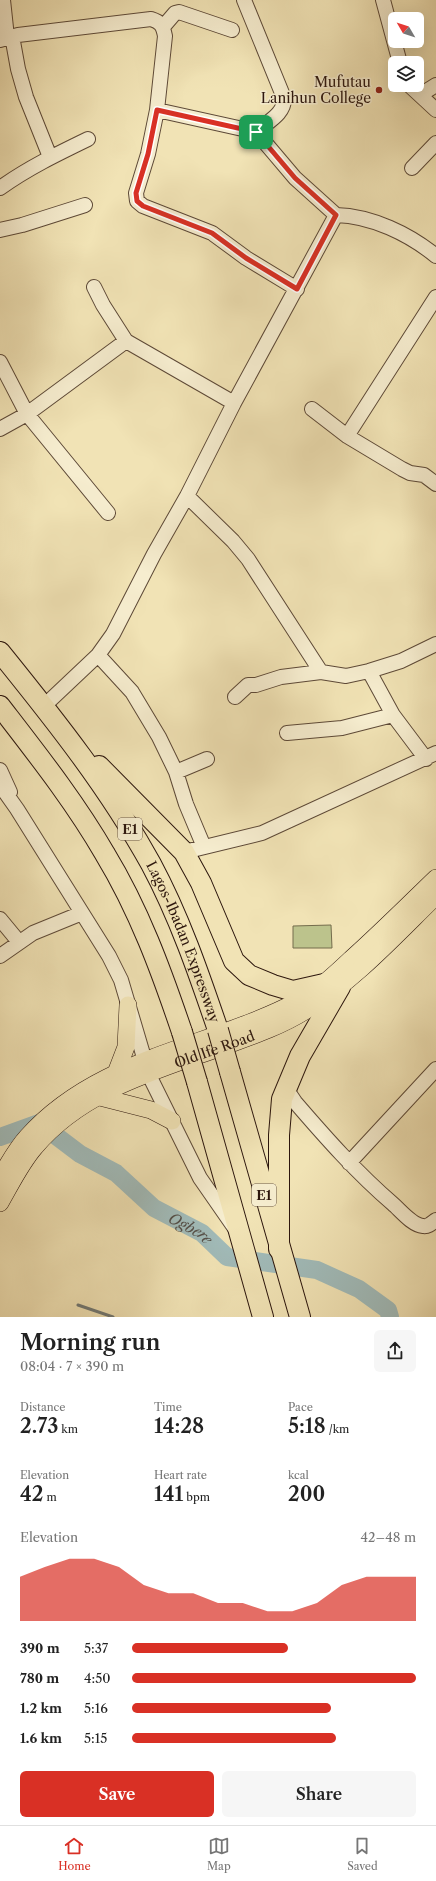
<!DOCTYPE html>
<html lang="en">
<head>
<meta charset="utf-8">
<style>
  :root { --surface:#fff; --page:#f6f6f6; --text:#222; --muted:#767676; --line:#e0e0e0; --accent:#d93025 }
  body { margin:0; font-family:"Libre Caslon Text",serif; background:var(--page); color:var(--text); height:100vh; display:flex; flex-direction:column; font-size:15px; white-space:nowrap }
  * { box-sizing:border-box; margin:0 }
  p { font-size:13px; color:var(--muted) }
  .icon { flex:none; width:22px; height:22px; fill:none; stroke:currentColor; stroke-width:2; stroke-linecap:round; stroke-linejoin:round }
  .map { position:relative; height:1317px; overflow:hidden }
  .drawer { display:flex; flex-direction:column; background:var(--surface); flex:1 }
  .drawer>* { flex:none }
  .needle { width:26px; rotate:309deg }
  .tools { position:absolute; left:388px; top:12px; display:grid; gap:8px }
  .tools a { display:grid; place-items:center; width:36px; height:36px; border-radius:6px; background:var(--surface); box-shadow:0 4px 16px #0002; font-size:20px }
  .pin { position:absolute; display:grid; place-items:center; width:34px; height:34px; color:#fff; margin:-17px; border-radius:8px; box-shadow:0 2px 6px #0006 }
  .round { display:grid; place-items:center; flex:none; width:42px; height:42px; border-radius:6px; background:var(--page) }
  .summary { display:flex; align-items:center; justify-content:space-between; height:68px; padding:0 20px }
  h1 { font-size:22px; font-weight:600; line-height:30px }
  .metrics { display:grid; grid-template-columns:repeat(3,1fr); gap:6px; height:68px; padding:4px 20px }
  .metrics div { display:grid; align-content:center }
  .metrics b { font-size:20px; font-weight:600 }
  .metrics small { font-size:11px; font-weight:400 }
  .metrics p { font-size:11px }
  .chart { height:112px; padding:8px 20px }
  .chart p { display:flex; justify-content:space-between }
  .chart svg { width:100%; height:72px; margin-top:4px; fill:var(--accent); opacity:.7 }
  .primary-button { display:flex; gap:8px; margin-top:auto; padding:8px 20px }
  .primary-button a { flex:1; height:46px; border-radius:6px; background:var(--accent); color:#fff; font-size:16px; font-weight:600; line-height:46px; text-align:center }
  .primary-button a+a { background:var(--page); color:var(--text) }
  ul { padding:0 20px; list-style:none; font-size:13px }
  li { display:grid; grid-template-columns:64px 48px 1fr; align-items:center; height:30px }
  li i { height:10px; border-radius:5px; background:var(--accent) }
  .tab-bar { display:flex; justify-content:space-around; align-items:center; height:56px; border-top:1px solid var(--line); background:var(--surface); font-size:11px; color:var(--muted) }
  .tab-bar a { display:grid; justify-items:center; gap:2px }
  .tab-bar .current { color:var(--accent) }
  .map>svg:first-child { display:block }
  .green { fill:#bcc38c; stroke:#746c4c }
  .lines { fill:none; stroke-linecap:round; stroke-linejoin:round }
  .stream { stroke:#727974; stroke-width:3 }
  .river { stroke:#a1bbb9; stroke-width:18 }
  .minor-casing { stroke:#5d4937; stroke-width:16 }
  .major-casing { stroke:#2c160d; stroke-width:18 }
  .highway-casing { stroke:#2c160d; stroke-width:22 }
  .minor { stroke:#f6edcf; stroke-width:14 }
  .major { stroke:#f1e3b5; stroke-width:17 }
  .highway { stroke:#f1e3b5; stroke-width:20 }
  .highway-bridge-casing { stroke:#2c160d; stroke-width:22; stroke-linecap:butt }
  .highway-bridge { stroke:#f1e3b5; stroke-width:20 }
  .route-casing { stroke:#fff; stroke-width:8 }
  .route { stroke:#d93025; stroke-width:5 }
  .poi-dot { fill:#8f2418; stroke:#f6edcf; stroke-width:1.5 }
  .labels { text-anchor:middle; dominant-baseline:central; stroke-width:3; stroke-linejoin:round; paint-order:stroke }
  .shield { fill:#f6edcf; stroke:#695647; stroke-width:1 }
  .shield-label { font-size:13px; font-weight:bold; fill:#2c160d }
  .poi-label { font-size:14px; fill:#2c160d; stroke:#f6edcf; text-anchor:end }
  .street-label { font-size:14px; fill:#2c160d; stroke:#f6edcf }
  .water-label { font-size:15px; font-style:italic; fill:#555049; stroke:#f6edcf }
</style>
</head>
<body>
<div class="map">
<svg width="436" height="1317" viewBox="0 0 436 1317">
  <rect width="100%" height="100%" fill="#f1e3b5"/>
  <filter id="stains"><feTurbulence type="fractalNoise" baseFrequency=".005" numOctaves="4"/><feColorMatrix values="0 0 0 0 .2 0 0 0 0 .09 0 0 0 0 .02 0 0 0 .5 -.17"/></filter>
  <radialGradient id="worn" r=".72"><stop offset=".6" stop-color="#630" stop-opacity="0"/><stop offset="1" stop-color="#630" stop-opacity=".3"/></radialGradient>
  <!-- green -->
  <path class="green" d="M331 925 332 948H293V926Z"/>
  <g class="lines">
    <!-- stream -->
    <path class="stream" d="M78 1305 113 1317"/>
    <!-- river -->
    <path class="river" id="s1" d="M0 1137 39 1123 80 1154 116 1173 154 1208 202 1233 227 1257 317 1270 359 1289 388 1310 390 1317"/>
    <!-- minor casing -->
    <g class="minor-casing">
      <path id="minor" d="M3 0 7 37
        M244 0 284 98C285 114 267 122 256 132
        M383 0 400 63
        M163 27 175 13 179 12 232 30
        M12 36 18 69 26 97 50 157
        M0 40 18 35 151 19C161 22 163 26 165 36L157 110 148 154 136 193 137 201 143 206 212 233 246 258 297 289
        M409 85 436 110
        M420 95 436 85
        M157 110 256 132 295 178 336 215C372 216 409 234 436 256
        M412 168 436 143
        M0 188C28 168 57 154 88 139
        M0 230 22 225 85 205
        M94 287 103 305 126 341 234 403
        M0 362 27 414 108 513
        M312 409 347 436 402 469 410 473 424 475 436 484
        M0 429 27 414 126 341
        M347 436 436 297
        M187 496 233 541 248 559 321 672
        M98 655 132 692 159 737 176 772 186 804 204 847
        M369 671 393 715 426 759
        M235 697 248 685H256L281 677 321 672 346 676 369 671 401 661 436 644
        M44 706 98 655 113 634 154 554 187 496 234 403 336 215
        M287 733 342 728 393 715
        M0 770 10 792
        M176 772 207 759
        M0 785 17 809 109 956 121 980 145 1061
        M184 852 262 833 436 753
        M0 919 19 942
        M0 956 33 933 82 913
        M148 1073 200 1178 234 1227
        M287 1084 289 1093 295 1102C326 1138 357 1173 393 1204 401 1211 412 1225 423 1226 428 1227 432 1223 436 1220
        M349 1163 436 1069"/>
    </g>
    <!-- major casing -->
    <g class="major-casing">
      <g id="major">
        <path d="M116 1073 126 1047 128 1005"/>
        <path d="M96 1096 151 1110 172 1121"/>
        <path d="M0 1178C8 1164 16 1149 27 1137 97 1058 207 1048 296 1002 317 991 334 975 351 959 380 933 408 905 436 878"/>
        <path id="s2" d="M0 1203C11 1184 21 1163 35 1147 81 1092 152 1072 216 1049 246 1038 278 1028 305 1011 354 981 395 936 436 896"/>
      </g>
    </g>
    <!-- highway casing -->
    <g class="highway-casing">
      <g id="highway">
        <path id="s3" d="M0 652C55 720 109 788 151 864 179 916 199 974 218 1030"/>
        <path d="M0 706C37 754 75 802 105 854 139 910 161 970 182 1032"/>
        <path d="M99 766 184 852 201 883 234 961 249 975 273 985 293 991 324 984"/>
        <path d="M230 1072 300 1317"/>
        <path d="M197 1082 263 1317"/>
        <path d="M279 1249V1135L282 1099 300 1056 340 987"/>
      </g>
    </g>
    <!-- minor -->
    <use href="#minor" class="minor"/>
    <!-- major -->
    <use href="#major" class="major"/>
    <!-- highway -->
    <use href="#highway" class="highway"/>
    <!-- highway-bridge casing -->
    <g class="highway-bridge-casing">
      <path id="highway-bridge" d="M218 1030 230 1072
        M182 1032 197 1082"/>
    </g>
    <!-- highway-bridge -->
    <use href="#highway-bridge" class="highway-bridge"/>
  </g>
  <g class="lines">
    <!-- route casing -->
    <g class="route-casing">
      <path id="route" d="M157 110 256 132 295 178 336 215 297 289 246 258 212 233 143 206 137 201 136 193 148 154Z"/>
    </g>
    <!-- route -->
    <use href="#route" class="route"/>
  </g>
  <!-- markers -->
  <circle class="poi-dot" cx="379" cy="90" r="4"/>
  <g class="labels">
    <!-- shield labels -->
    <g class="shield">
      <rect x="118" y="818" width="24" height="22" rx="3"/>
      <rect x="252" y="1184" width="24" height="22" rx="3"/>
    </g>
    <g class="shield-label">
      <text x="130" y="829">E1</text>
      <text x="264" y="1195">E1</text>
    </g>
    <!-- poi labels -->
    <g class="poi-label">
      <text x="371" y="82">Mufutau<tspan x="371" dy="16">Lanihun College</tspan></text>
    </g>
    <!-- street labels -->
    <g class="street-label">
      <text stroke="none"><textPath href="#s3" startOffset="345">Lagos-Ibadan Expressway</textPath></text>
      <text stroke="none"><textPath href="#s2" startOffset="273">Old Ife Road</textPath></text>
    </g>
    <!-- water labels -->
    <g class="water-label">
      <text stroke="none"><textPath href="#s1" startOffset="227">Ogbere</textPath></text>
    </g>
  </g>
  <rect width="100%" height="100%" filter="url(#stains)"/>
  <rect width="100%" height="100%" fill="url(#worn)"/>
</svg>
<div class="tools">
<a><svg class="needle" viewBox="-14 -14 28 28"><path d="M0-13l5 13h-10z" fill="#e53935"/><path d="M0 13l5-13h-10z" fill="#767676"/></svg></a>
<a><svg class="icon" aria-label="layers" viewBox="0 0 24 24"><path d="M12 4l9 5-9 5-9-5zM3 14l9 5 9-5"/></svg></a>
</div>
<div class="pin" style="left:256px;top:132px;background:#1e9e55"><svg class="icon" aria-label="arrive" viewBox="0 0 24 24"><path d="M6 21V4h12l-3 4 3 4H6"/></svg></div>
</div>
<section class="drawer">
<div class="summary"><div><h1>Morning run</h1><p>08:04 · 7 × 390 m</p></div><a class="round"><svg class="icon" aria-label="share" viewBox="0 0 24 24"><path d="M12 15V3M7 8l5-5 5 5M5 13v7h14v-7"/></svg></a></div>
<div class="metrics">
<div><p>Distance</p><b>2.73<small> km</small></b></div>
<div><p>Time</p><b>14:28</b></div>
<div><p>Pace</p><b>5:18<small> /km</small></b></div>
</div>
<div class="metrics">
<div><p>Elevation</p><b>42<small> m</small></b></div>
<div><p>Heart rate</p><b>141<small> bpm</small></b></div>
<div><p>kcal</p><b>200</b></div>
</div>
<div class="chart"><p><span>Elevation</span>42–48 m</p>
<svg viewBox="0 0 160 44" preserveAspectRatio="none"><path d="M0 44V17L10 11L20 6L30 6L40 11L50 22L60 27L70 27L80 33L90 33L100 38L110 38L120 33L130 22L140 17L150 17L160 17V44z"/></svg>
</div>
<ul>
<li><b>390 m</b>5:37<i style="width:55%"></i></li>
<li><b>780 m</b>4:50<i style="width:100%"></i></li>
<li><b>1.2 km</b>5:16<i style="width:70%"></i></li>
<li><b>1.6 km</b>5:15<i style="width:72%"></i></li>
</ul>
<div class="primary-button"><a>Save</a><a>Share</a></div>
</section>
<nav class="tab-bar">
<a class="current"><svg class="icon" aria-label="home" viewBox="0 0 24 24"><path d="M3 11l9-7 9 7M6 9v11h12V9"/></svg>Home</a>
<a><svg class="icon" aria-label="map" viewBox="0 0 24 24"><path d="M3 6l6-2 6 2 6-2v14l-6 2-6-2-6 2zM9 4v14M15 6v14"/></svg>Map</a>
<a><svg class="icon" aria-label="saved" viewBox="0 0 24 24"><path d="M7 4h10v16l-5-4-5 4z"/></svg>Saved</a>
</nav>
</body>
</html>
